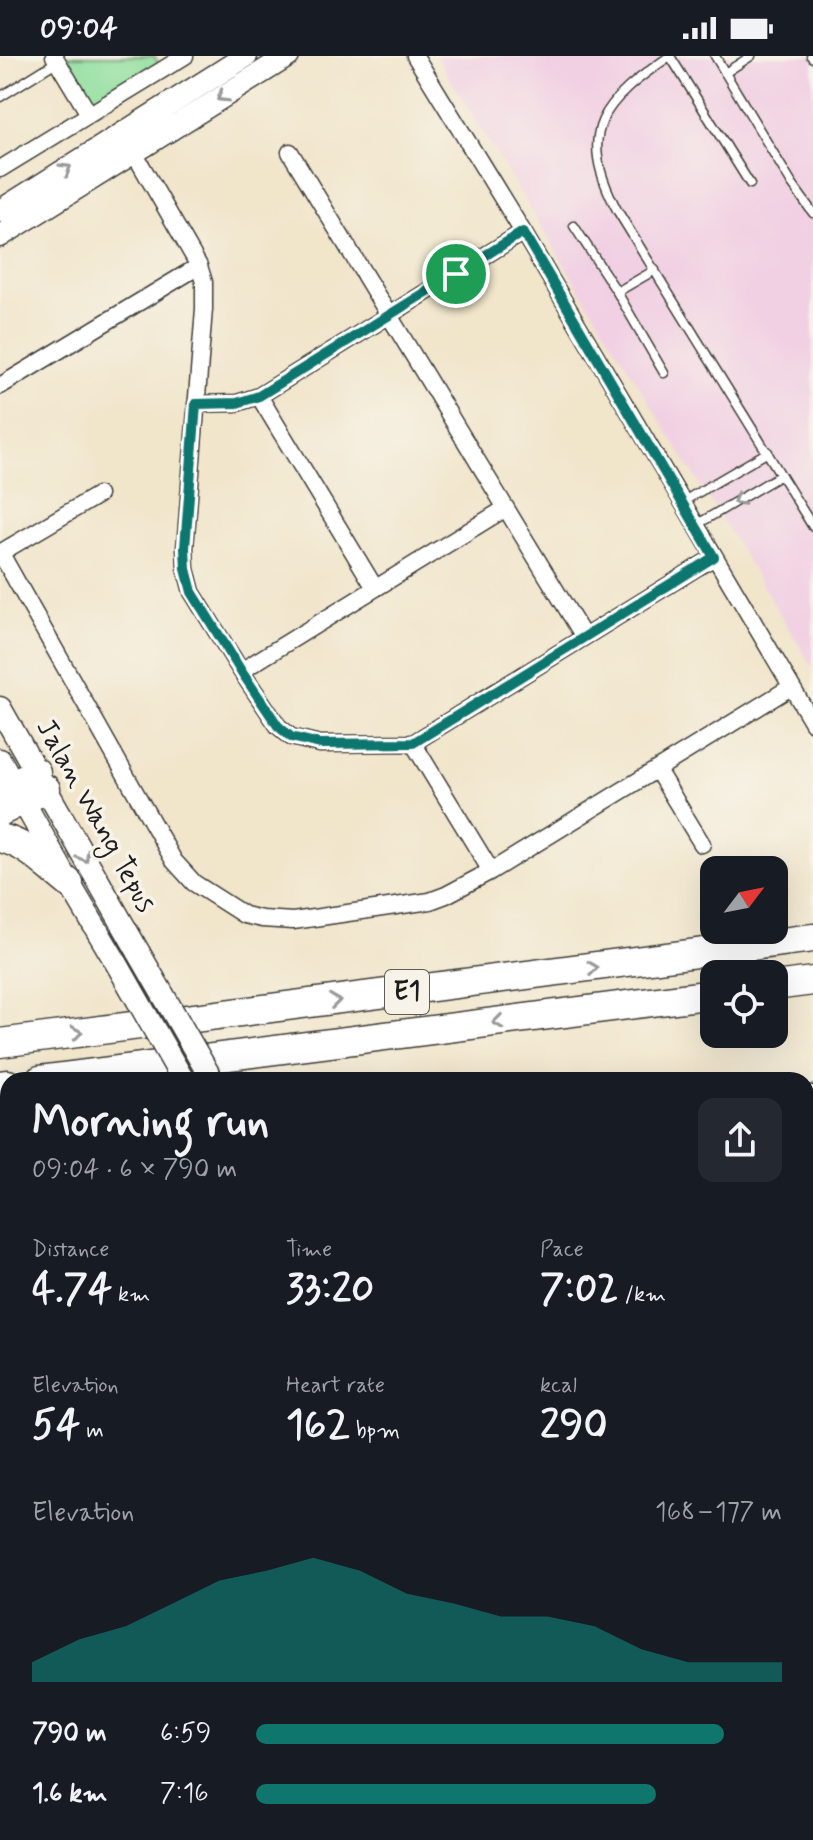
<!DOCTYPE html>
<html lang="en">
<head>
<meta charset="utf-8">
<style>
  :root { --surface:#171b24; --page:#242831; --text:#f1f3f6; --muted:#9ea1a6; --accent:#0f766e }
  body { margin:0; font-family:Mynerve,sans-serif; background:var(--page); color:var(--text); height:100vh; display:flex; flex-direction:column; font-size:30px; white-space:nowrap }
  * { box-sizing:border-box; margin:0 }
  p { font-size:26px; color:var(--muted) }
  .icon { flex:none; width:44px; height:44px; fill:none; stroke:currentColor; stroke-width:2; stroke-linecap:round; stroke-linejoin:round }
  .map { position:relative; flex:1; overflow:hidden }
  .drawer { position:absolute; left:0px; top:1016px; width:814px; height:768px; display:flex; flex-direction:column; background:var(--surface); border-radius:24px 24px 0 0; box-shadow:0 8px 32px #0002 }
  .drawer>* { flex:none }
  .needle { width:52px; rotate:58deg }
  .controls { position:absolute; left:700px; top:800px; display:grid; gap:16px }
  .controls a { display:grid; place-items:center; width:88px; height:88px; border-radius:16px; background:var(--surface); box-shadow:0 8px 32px #0002; font-size:40px }
  .pin { position:absolute; display:grid; place-items:center; width:68px; height:68px; color:#fff; margin:-34px; border:4px solid #fff; border-radius:50%; box-shadow:0 2px 8px #0007 }
  .round { display:grid; place-items:center; flex:none; width:84px; height:84px; border-radius:16px; background:var(--page) }
  .summary { display:flex; align-items:center; justify-content:space-between; height:136px; padding:0 32px }
  h1 { font-size:44px; font-weight:700; line-height:60px }
  .figures { display:grid; grid-template-columns:repeat(3,1fr); gap:12px; height:136px; padding:8px 32px }
  .figures div { display:grid; align-content:center }
  .figures b { font-size:40px; font-weight:700 }
  .figures small { font-size:22px; font-weight:400 }
  .figures p { font-size:22px }
  .chart { height:224px; padding:16px 32px }
  .chart p { display:flex; justify-content:space-between }
  .chart svg { width:100%; height:144px; margin-top:8px; fill:var(--accent); opacity:.7 }
  ul { padding:0 32px; list-style:none; font-size:26px }
  li { display:grid; grid-template-columns:128px 96px 1fr; align-items:center; height:60px }
  li i { height:20px; border-radius:10px; background:var(--accent) }
  .status { display:flex; justify-content:space-between; align-items:center; height:56px; padding:0 40px; background:var(--surface); direction:ltr }
  .status svg { height:22px; fill:currentColor }
  .map>svg:first-child { display:block }
  .built { fill:#f1d0e3 }
  .green { fill:#90df9e; stroke:#567e5d; stroke-width:2 }
  .lines { fill:none; stroke-linecap:round; stroke-linejoin:round }
  .lane-casing { stroke:#3c3a36; stroke-width:11 }
  .street-casing { stroke:#3c3a36; stroke-width:19 }
  .secondary-casing { stroke:#3c3a36; stroke-width:25 }
  .highway-casing { stroke:#3c3a36; stroke-width:31 }
  .lane { stroke:#fff; stroke-width:8 }
  .street { stroke:#fff; stroke-width:16 }
  .secondary { stroke:#fff; stroke-width:22 }
  .highway { stroke:#fff; stroke-width:28 }
  .secondary-bridge-casing { stroke:#3c3a36; stroke-width:25; stroke-linecap:butt }
  .secondary-bridge { stroke:#fff; stroke-width:22 }
  .oneway { stroke:#999 }
  .route-casing { stroke:#fff; stroke-width:16 }
  .route { stroke:#0f766e; stroke-width:10 }
  .labels { text-anchor:middle; dominant-baseline:central; stroke-width:7; stroke-linejoin:round; paint-order:stroke }
  .shield { fill:#f7f3e8; stroke:#5e5c59; stroke-width:2 }
  .shield-label { font-size:26px; font-weight:bold; fill:#1c1c1c }
  .street-label { font-size:28px; fill:#1c1c1c; stroke:#f7f3e8 }
</style>
</head>
<body>
<div class="status"><b>09:04</b><svg viewBox="0 0 49 12"><path d="M0 12V9h3v3zM5 12V6h3v6zM10 12V3h3v9zM15 12V0h3v12zM26 1h20v11H26zM47 4h2v5h-2z"/></svg></div>
<div class="map">
<svg width="813" height="1784" viewBox="0 0 813 1784">
  <rect width="100%" height="100%" fill="#f7f3e8"/>
  <filter id="ink" filterUnits="userSpaceOnUse"><feTurbulence type="fractalNoise" baseFrequency=".0125" numOctaves="2"/><feDisplacementMap in="SourceGraphic" scale="16" xChannelSelector="R" yChannelSelector="G"/><feConvolveMatrix kernelMatrix="1 2 1 2 8 2 1 2 1" color-interpolation-filters="sRGB"/></filter>
  <filter id="wash" filterUnits="userSpaceOnUse"><feTurbulence type="fractalNoise" baseFrequency=".006" numOctaves="4" result="noise"/><feDisplacementMap in="SourceGraphic" scale="32" xChannelSelector="R" yChannelSelector="G"/><feGaussianBlur stdDeviation="1.8" result="paint"/><feColorMatrix in="noise" values="0 0 0 0 0 0 0 0 0 0 0 0 0 0 0 0 0 1.4 0 .05"/><feComposite in="paint" operator="in"/></filter>
  <g filter="url(#wash)">
    <rect width="100%" height="100%" fill="#f1e5ca"/>
    <!-- built -->
    <path class="built" d="M436 0H813V612Z"/>
    <!-- green -->
    <path class="green" d="M61 0H154L164 15 96 56Z"/>
  </g>
  <g filter="url(#ink)">
    <g class="lines">
      <!-- lane casing -->
      <g class="lane-casing">
        <path id="lane" d="M670 0C603 46 575 74 617 154L813 471
          M670 0 750 128
          M715 0 792 128 813 157
          M811 0 813 2
          M725 17 751 0
          M0 41 56 6
          M574 170 617 236 664 317
          M617 236 655 214
          M682 446 768 396
          M696 469 781 419
          M806 1094 813 1093
          M806 1196 813 1195"/>
      </g>
      <!-- street casing -->
      <g class="street-casing">
        <path id="street" d="M54 0 89 58
          M415 0 523 176 813 667
          M129 88 199 210 204 226V253L185 492 186 513 192 536 241 615 278 670 291 681 320 688 413 687 714 501
          M290 96 584 581
          M0 113 185 0
          M0 330 199 210
          M259 340 375 532
          M196 348 237 347 259 340 523 176
          M0 496 174 805 194 827 244 859 262 863 293 865 430 845 446 839 491 815 791 631
          M0 497 98 439
          M241 615 506 452
          M413 687 491 815
          M657 714 702 788
          M806 1039 813 1038
          M806 1146 813 1145
          M806 1252 813 1251
          M806 1314 809 1342
          M0 1366 8 1367
          M0 1626 8 1643
          M806 1656 813 1643
          M70 1776 73 1784"/>
      </g>
      <!-- secondary casing -->
      <g class="secondary-casing">
        <path id="secondary" d="M0 155 246 0
          M0 180 288 0
          M0 652 139 897
          M0 704 69 827 117 908
          M806 1678 813 1681
          M806 1708 813 1712
          M636 1776 640 1784
          M656 1776 660 1784"/>
      </g>
      <!-- highway casing -->
      <g class="highway-casing">
        <path id="highway" d="M0 735 36 716
          M0 756 46 733
          M0 782C27 787 48 811 69 827
          M774 930 813 925
          M0 987 813 882
          M40 1024 714 938
          M0 1029 8 1028
          M0 1230H8
          M0 1251 8 1250"/>
      </g>
      <!-- lane -->
      <use href="#lane" class="lane"/>
      <!-- street -->
      <use href="#street" class="street"/>
      <!-- secondary -->
      <use href="#secondary" class="secondary"/>
      <!-- highway -->
      <use href="#highway" class="highway"/>
      <!-- secondary-bridge casing -->
      <g class="secondary-bridge-casing">
        <path id="secondary-bridge" d="M139 897 212 1024
          M117 908 183 1024"/>
      </g>
      <!-- secondary-bridge -->
      <use href="#secondary-bridge" class="secondary-bridge"/>
    </g>
    <!-- one-way arrows -->
    <defs><path id="oneway-chevron" d="M-2-3.5L2.5 0L-2 3.5" fill="none" stroke-width="1.6" stroke-linecap="round" stroke-linejoin="round" transform="scale(2)"/></defs>
    <g class="oneway">
      <use href="#oneway-chevron" transform="translate(222 41) rotate(148)"/>
      <use href="#oneway-chevron" transform="translate(66 113) rotate(-32)"/>
      <use href="#oneway-chevron" transform="translate(738 444) rotate(150)"/>
      <use href="#oneway-chevron" transform="translate(84 801) rotate(61)"/>
      <use href="#oneway-chevron" transform="translate(593 912) rotate(-7)"/>
      <use href="#oneway-chevron" transform="translate(335 945) rotate(-7)"/>
      <use href="#oneway-chevron" transform="translate(498 966) rotate(173)"/>
      <use href="#oneway-chevron" transform="translate(77 977) rotate(-7)"/>
    </g>
  </g>
  <g class="lines" filter="url(#ink)">
    <!-- route casing -->
    <g class="route-casing">
      <path id="route" d="M523 176 714 501 413 687 320 688 291 681 278 670 241 615 192 536 186 513 185 492 196 348 237 347 259 340Z"/>
    </g>
    <!-- route -->
    <use href="#route" class="route"/>
  </g>
  <g class="labels">
    <!-- shield labels -->
    <rect class="shield" x="385" y="914" width="44" height="44" rx="6"/>
    <g class="shield-label">
      <text x="407" y="936">E1</text>
    </g>
    <!-- street labels -->
    <g class="street-label">
      <text transform="translate(95 760) rotate(61)">Jalan Wang Tepus</text>
    </g>
  </g>
</svg>
<div class="controls">
<a><svg class="needle" viewBox="-14 -14 28 28"><path d="M0-13l5 13h-10z" fill="#e53935"/><path d="M0 13l5-13h-10z" fill="#9ea1a6"/></svg></a>
<a><svg class="icon" aria-label="locate" viewBox="0 0 24 24"><circle cx="12" cy="12" r="6"/><path d="M12 2v4M12 18v4M2 12h4M18 12h4"/></svg></a>
</div>
<div class="pin" style="left:456px;top:218px;background:#1e9e55"><svg class="icon" aria-label="arrive" viewBox="0 0 24 24"><path d="M6 21V4h12l-3 4 3 4H6"/></svg></div>
<section class="drawer">
<div class="summary"><div><h1>Morning run</h1><p>09:04 · 6 × 790 m</p></div><a class="round"><svg class="icon" aria-label="share" viewBox="0 0 24 24"><path d="M12 15V3M7 8l5-5 5 5M5 13v7h14v-7"/></svg></a></div>
<div class="figures">
<div><p>Distance</p><b>4.74<small> km</small></b></div>
<div><p>Time</p><b>33:20</b></div>
<div><p>Pace</p><b>7:02<small> /km</small></b></div>
</div>
<div class="figures">
<div><p>Elevation</p><b>54<small> m</small></b></div>
<div><p>Heart rate</p><b>162<small> bpm</small></b></div>
<div><p>kcal</p><b>290</b></div>
</div>
<div class="chart"><p><span>Elevation</span>168–177 m</p>
<svg viewBox="0 0 160 44" preserveAspectRatio="none"><path d="M0 44V38L10 31L20 27L30 20L40 13L50 10L60 6L70 10L80 17L90 20L100 24L110 24L120 27L130 34L140 38L150 38L160 38V44z"/></svg>
</div>
<ul>
<li><b>790 m</b>6:59<i style="width:89%"></i></li>
<li><b>1.6 km</b>7:16<i style="width:76%"></i></li>
</ul>
</section>
</div>
</body>
</html>
